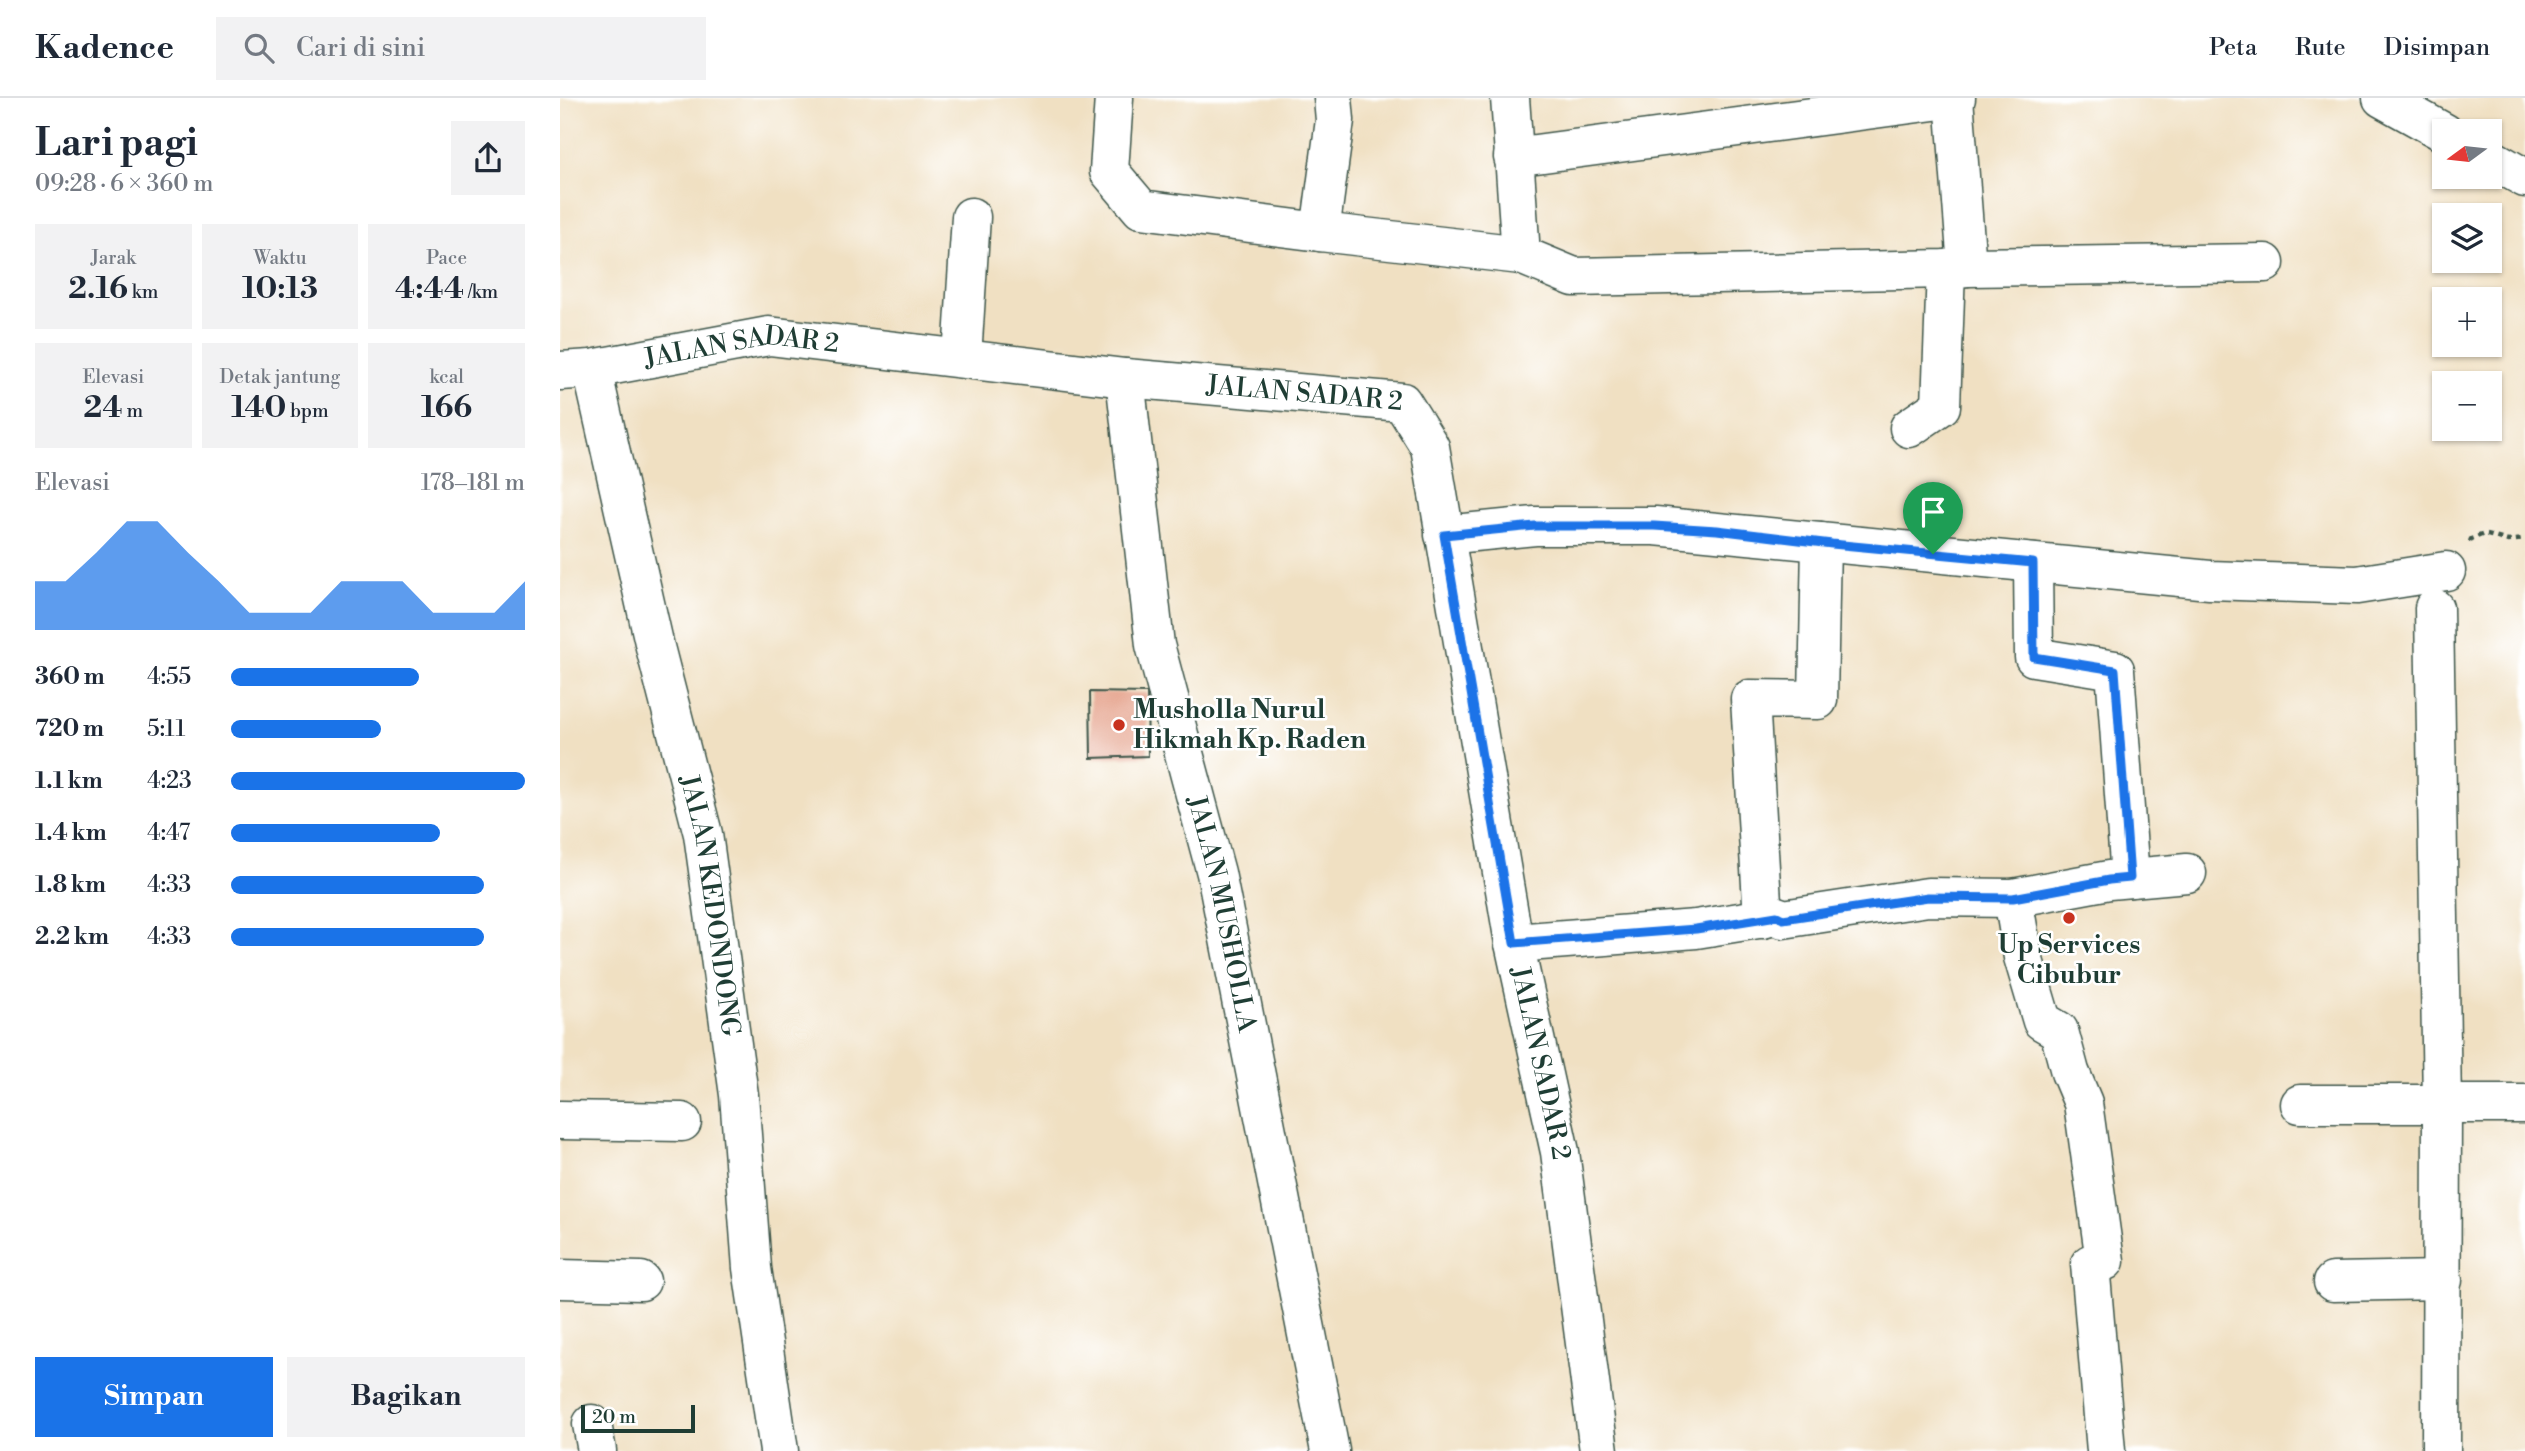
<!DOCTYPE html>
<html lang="id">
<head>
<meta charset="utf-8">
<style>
  :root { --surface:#fff; --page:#f2f2f3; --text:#1f2937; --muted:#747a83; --line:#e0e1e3; --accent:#1a73e8 }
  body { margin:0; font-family:"Libre Bodoni",serif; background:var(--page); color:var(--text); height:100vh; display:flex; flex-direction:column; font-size:26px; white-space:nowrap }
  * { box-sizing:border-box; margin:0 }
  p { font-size:23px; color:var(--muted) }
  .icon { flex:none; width:38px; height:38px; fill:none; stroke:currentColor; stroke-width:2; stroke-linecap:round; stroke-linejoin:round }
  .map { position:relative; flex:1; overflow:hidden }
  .panel { display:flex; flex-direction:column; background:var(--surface); width:560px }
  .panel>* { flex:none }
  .needle { width:46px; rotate:255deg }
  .fabs { position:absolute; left:1872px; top:21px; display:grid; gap:14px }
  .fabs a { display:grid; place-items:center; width:70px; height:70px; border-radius:0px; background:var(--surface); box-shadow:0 2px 5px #0004; font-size:35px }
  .scale { position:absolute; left:21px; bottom:18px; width:114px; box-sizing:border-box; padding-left:7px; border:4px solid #1f3d34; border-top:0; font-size:19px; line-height:24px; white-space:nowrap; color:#1f3d34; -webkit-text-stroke:5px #fff; paint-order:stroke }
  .pin { position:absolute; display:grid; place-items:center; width:60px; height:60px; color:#fff; margin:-72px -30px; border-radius:50% 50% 50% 0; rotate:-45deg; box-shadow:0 0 7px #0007 }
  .pin .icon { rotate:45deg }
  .round { display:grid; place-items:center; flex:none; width:74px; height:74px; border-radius:0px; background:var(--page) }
  .headline { display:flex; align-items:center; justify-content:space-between; height:119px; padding:0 35px }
  h1 { font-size:38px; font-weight:700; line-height:52px }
  .stats { display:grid; grid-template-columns:repeat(3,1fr); gap:10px; height:119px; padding:7px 35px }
  .stats div { display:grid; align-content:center; border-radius:0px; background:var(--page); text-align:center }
  .stats b { font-size:30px; font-weight:700 }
  .stats small { font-size:19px; font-weight:400 }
  .stats p { font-size:19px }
  .chart { height:196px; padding:14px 35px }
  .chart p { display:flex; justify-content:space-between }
  .chart svg { width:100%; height:126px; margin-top:7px; fill:var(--accent); opacity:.7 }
  .cta { display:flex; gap:14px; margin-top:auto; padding:14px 35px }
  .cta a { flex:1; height:80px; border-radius:0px; background:var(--accent); color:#fff; font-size:28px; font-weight:700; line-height:80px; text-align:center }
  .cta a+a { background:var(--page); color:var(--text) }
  ul { padding:0 35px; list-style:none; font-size:23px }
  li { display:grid; grid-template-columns:112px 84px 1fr; align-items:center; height:52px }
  li i { height:18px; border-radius:9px; background:var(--accent) }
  header { display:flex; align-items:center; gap:42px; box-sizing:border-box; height:98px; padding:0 35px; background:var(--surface); border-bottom:2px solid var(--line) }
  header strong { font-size:33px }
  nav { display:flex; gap:38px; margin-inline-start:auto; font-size:24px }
  .search { width:490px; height:63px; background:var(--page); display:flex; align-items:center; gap:18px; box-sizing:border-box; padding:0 24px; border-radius:0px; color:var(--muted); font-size:26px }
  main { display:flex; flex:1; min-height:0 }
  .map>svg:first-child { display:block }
  .building { fill:#e49f87 }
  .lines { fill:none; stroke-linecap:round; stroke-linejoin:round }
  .minor-casing { stroke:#3e5549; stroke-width:41 }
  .path { stroke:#3e5549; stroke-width:4.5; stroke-dasharray:5 5; stroke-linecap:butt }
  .minor { stroke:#fff; stroke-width:38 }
  .route-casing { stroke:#fff; stroke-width:14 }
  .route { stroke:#1a73e8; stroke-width:9 }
  .poi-dot { fill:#c8321e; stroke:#fff; stroke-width:2.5 }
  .labels { text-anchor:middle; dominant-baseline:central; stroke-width:5; stroke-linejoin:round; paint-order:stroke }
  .street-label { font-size:26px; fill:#1f3d34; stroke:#fff }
  .poi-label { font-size:26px; font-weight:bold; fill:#1f3d34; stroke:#fff; text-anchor:start }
</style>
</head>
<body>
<header>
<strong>Kadence</strong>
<div class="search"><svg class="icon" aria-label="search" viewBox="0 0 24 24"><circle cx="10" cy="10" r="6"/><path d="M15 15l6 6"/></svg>Cari di sini</div>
<nav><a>Peta</a><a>Rute</a><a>Disimpan</a></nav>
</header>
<main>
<section class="panel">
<div class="headline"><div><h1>Lari pagi</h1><p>09:28 · 6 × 360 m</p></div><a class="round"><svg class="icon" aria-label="share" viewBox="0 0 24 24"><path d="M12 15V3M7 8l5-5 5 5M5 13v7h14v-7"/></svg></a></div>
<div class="stats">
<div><p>Jarak</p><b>2.16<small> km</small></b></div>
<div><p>Waktu</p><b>10:13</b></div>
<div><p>Pace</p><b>4:44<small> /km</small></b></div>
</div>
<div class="stats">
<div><p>Elevasi</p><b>24<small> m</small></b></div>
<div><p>Detak jantung</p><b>140<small> bpm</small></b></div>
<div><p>kcal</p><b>166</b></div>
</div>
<div class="chart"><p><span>Elevasi</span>178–181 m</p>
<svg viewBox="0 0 160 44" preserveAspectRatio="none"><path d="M0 44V27L10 27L20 17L30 6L40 6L50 17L60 27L70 38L80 38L90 38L100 27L110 27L120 27L130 38L140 38L150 38L160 27V44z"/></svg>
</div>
<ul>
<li><b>360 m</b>4:55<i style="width:64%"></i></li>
<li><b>720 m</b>5:11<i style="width:51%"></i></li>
<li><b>1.1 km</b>4:23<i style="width:100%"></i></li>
<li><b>1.4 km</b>4:47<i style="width:71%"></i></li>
<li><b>1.8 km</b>4:33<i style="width:86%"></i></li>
<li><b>2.2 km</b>4:33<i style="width:86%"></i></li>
</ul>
<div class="cta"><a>Simpan</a><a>Bagikan</a></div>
</section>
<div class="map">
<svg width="1965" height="1353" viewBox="0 0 1965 1353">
  <rect width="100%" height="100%" fill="#fff"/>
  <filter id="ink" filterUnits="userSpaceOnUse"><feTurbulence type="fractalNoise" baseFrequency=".0143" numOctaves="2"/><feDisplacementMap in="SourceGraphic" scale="14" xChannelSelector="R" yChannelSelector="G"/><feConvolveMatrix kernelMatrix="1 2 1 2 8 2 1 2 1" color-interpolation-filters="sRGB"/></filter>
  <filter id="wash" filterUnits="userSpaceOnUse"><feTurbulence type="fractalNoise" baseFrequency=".00686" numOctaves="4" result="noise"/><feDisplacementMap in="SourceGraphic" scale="28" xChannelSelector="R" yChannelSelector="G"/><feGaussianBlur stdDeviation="1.57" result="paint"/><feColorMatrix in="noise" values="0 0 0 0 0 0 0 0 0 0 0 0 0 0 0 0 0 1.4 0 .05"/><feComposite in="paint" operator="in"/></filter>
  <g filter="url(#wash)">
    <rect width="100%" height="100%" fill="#f0e0c2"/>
    <g id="blocks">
      <!-- building -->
      <path class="building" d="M530 594 587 595 588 658 531 660Z"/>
    </g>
  </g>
  <g filter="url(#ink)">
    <use href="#blocks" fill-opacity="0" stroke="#3e5549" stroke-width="2"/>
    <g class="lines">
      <!-- minor casing -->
      <g class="minor-casing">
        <g id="minor">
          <path d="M554 0 549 73 581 111 760 134 775 22 773 0"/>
          <path d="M950 0 961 157 1014 179 1386 171 1407 169 1705 165"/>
          <path d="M1394 0 1407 169"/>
          <path d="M1822 0 1885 35"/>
          <path d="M953 59 1396 0"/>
          <path d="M1930 60 1965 80"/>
          <path d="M760 134 961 157"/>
          <path d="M402 259 411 119"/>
          <path id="s1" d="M32 271 95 549 143 736 179 997 192 1170 219 1353"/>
          <path id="s2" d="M0 273 32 271 209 238 565 280 842 304 870 349 954 845 1000 1054 1039 1353"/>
          <path id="s3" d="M565 280 595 547 656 775 770 1353"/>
          <path d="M1349 330 1381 308 1386 171"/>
          <path d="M884 437 975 428H1095L1650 482 1797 487 1886 473"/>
          <path d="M1473 465 1474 559 1555 572 1570 780"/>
          <path d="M1874 510 1882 1007 1881 1353"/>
          <path d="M1453 800 1463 859 1482 923 1499 933 1510 974 1523 1005 1545 1163 1530 1166 1546 1353"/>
          <path d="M1203 821 1190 601 1258 602 1261 444"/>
          <path d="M954 845 1136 831 1217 818 1223 821 1368 799 1453 800 1549 782 1627 775"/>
          <path d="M1740 1006H1965"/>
          <path d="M0 1022 122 1024"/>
          <path d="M0 1181 81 1183"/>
          <path d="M1773 1184 1883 1182"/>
          <path d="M32 1326 37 1353"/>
        </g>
      </g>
      <!-- path -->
      <path class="path" d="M1910 444 1911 441 1924 436 1948 443 1965 441"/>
      <!-- minor -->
      <use href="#minor" class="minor"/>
    </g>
  </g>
  <g class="lines" filter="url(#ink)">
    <!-- route casing -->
    <g class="route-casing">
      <path id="route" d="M975 428H1094L1157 432 1272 446 1473 465 1474 559 1555 572 1570 780 1549 782 1453 800 1368 799 1223 821 1217 818 1136 831 954 845 884 437Z"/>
    </g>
    <!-- route -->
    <use href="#route" class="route"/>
  </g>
  <!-- markers -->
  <g class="poi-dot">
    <circle cx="559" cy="627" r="7"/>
    <circle cx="1509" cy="820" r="7"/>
  </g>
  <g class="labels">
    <!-- street labels -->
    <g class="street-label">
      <text stroke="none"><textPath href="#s2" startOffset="184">JALAN SADAR 2</textPath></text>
      <text stroke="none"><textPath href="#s2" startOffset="751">JALAN SADAR 2</textPath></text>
      <text stroke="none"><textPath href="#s1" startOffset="550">JALAN KEDONDONG</textPath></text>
      <text stroke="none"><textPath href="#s3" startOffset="546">JALAN MUSHOLLA</textPath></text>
      <text stroke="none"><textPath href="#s2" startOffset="1528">JALAN SADAR 2</textPath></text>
    </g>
    <!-- poi labels -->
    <g class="poi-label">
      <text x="573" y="612">Musholla Nurul<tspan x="573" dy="30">Hikmah Kp. Raden</tspan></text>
      <text x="1509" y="847" text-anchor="middle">Up Services<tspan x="1509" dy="30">Cibubur</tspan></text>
    </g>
  </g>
</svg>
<div class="fabs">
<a><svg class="needle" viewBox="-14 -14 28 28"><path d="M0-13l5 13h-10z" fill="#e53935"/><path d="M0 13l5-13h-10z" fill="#747a83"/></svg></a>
<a><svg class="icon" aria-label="layers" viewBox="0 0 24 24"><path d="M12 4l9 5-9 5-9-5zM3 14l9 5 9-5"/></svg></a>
<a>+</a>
<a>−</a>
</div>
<div class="scale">20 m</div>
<div class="pin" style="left:1373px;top:456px;background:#1e9e55"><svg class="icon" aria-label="arrive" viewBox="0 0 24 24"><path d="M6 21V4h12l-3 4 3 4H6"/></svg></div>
</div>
</main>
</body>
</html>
